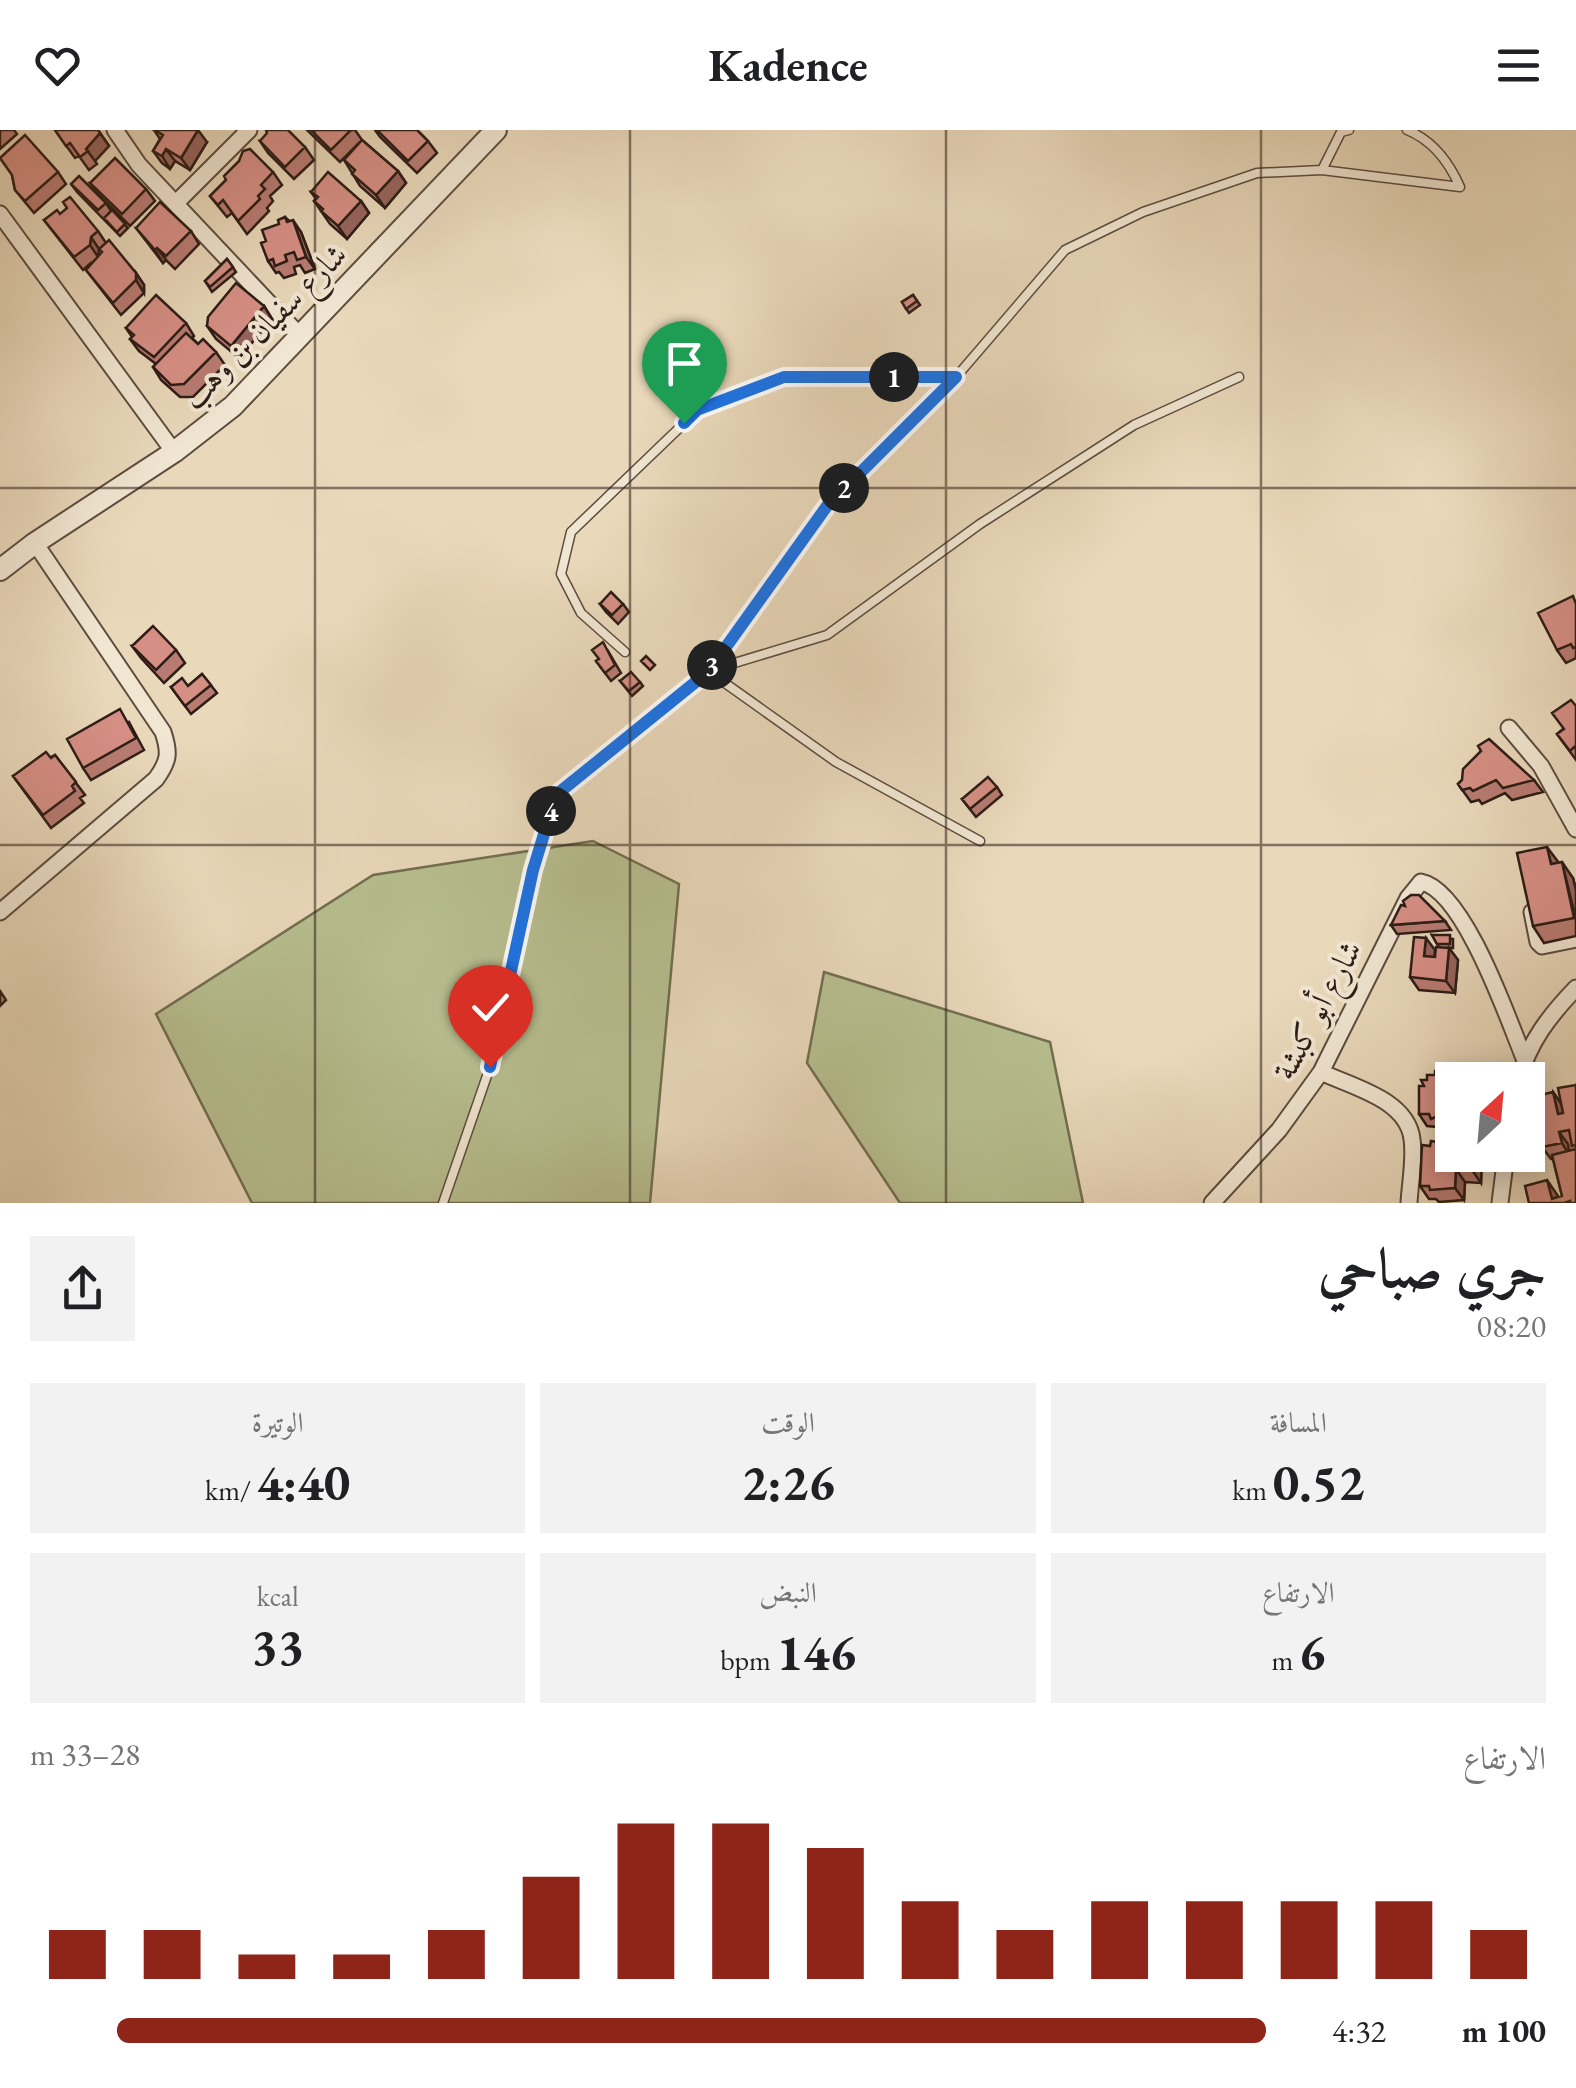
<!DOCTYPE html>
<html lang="ar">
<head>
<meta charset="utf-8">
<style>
  :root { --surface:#fff; --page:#f2f2f2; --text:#202124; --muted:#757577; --accent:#8f2418 }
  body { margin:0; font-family:"EB Garamond",Amiri,serif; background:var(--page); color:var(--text); direction:rtl; height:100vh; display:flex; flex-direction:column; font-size:38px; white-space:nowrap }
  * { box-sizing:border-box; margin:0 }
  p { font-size:32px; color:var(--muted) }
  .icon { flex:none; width:55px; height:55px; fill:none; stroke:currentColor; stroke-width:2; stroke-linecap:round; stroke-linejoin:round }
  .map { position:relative; height:1073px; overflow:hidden; direction:ltr }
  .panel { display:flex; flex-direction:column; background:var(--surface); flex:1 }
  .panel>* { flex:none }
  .needle { width:65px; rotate:26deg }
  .fabs { position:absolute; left:1435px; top:932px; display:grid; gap:20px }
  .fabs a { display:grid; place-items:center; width:110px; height:110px; border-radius:0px; background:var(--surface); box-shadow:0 5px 25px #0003; font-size:50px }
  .pin { position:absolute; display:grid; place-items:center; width:85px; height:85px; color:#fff; margin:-102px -42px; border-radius:50% 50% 50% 0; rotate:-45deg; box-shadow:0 0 10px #0007 }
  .pin .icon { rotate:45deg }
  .km { position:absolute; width:50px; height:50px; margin:-25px; border-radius:50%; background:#222; color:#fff; font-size:28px; line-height:50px; text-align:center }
  .round { display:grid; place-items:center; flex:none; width:105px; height:105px; border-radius:0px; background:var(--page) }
  .head { display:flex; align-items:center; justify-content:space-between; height:170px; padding:0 30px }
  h1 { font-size:55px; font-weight:700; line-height:75px }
  .metrics { display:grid; grid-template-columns:repeat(3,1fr); gap:15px; height:170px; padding:10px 30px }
  .metrics div { display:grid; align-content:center; border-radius:0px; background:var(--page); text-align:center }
  .metrics b { font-size:50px; font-weight:700 }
  .metrics small { font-size:28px; font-weight:400 }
  .metrics p { font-size:28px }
  .chart { height:280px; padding:20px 30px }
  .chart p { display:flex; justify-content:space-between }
  .chart svg { width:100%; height:180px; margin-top:10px; stroke:var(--accent); stroke-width:6 }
  ul { padding:0 30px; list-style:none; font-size:32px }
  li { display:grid; grid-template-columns:160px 120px 1fr; align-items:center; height:75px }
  li i { height:25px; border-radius:12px; background:var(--accent) }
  header { display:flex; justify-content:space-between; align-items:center; height:130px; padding:0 30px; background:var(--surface); font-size:45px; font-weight:700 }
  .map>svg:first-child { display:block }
  .green { fill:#b7be8f; stroke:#726e52; stroke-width:2.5 }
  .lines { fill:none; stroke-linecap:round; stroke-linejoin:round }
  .service-casing { stroke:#5c4c3f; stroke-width:11 }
  .minor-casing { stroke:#5c4c3f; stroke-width:19 }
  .tertiary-casing { stroke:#5c4c3f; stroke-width:24 }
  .service { stroke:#f1e6d2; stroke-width:8 }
  .minor { stroke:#f1e6d2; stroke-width:15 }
  .tertiary { stroke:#f1e6d2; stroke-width:20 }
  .wall { fill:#b87b72; stroke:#2d1d16; stroke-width:2.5 }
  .shaded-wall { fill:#96645d; stroke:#2d1d16; stroke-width:2.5 }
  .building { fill:#d68f85; stroke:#2d1d16; stroke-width:2.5 }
  .route-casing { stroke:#fff; stroke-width:20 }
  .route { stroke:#1a73e8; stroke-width:12 }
  .grid { fill:none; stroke:#2d1d16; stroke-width:2.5; stroke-opacity:0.55 }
  .labels { text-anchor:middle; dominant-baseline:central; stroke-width:8; stroke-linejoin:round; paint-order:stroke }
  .street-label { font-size:32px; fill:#2d1d16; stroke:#f1e6d2 }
</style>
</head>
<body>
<header><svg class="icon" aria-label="menu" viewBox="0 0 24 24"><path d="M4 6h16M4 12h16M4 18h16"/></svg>Kadence<svg class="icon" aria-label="heart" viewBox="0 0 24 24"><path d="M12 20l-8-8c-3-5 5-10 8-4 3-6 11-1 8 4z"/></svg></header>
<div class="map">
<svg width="1576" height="1073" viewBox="0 0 1576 1073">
  <rect width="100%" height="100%" fill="#e9d8ba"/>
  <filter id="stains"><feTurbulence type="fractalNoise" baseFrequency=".002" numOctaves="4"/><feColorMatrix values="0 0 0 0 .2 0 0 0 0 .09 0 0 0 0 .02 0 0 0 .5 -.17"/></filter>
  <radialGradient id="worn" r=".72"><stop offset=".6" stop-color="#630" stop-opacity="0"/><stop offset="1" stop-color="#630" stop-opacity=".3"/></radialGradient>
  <!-- green -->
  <path class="green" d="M593 711 679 754 650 1073H252L156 884 373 745Z
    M824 842 1050 912 1083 1073H900L807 933Z"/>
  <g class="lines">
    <!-- service casing -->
    <g class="service-casing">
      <path id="service" d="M1322 40 1341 2 1349 0
        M625 522 581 483 561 444 571 402 697 281 784 247H956
        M708 541 827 505 980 394 1134 295 1239 247
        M708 541 836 632 980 711
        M443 1073 490 937 533 740 555 665 708 541 827 375 957 246 1065 120 1143 82 1257 43 1322 40 1460 57C1449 32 1432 10 1407 0"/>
    </g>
    <!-- minor casing -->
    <g class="minor-casing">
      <path id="minor" d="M115 0 139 35 300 206
        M176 73 249 0
        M0 84 174 322
        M1509 598 1541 636 1576 699
        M0 782 156 649C169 631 170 623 163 602L35 413
        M1532 782 1538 812 1542 816 1576 809
        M1321 942C1352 957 1407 969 1412 1009 1415 1029 1410 1053 1409 1073
        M1519 950C1528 913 1550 885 1576 858
        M1212 1073 1279 1000 1321 942 1408 768 1421 752C1464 760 1508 889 1524 928
        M1500 1073 1506 1025"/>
    </g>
    <!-- tertiary casing -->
    <g class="tertiary-casing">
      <path id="tertiary" d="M0 440 35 413 174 322 233 276 496 0"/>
    </g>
    <!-- service -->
    <use href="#service" class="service"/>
    <!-- minor -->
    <use href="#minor" class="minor"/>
    <!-- tertiary -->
    <use href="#tertiary" class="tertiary"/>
  </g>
  <!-- wall -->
  <path class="wall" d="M0 0H14L17 4 0 19Z
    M55 0H98L109 16 95 31 97 34 89 40 79 26 75 28Z
    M154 0 207 12 190 40 175 31 170 39 162 33 153 21 160 9Z
    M307 0H355L362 10 398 41 406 53 385 78 360 56 344 30 360 12 340 32Z
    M375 0H417L428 11 437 23 417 43 380 7Z
    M260 11 305 17 314 30 294 49 268 23Z
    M58 42 66 54 34 83 15 60 12 45Z
    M273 42 282 55 270 66 273 71 267 78 269 81 247 104 232 83 227 87 210 66 226 50Z
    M90 53 146 59 155 71 130 96 99 65Z
    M71 54 106 73 111 81 128 98 120 106 77 62Z
    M311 62 361 71 369 83 347 109 330 94 314 71 316 69Z
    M60 84 98 101 106 113 136 143 144 155V163L121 185 86 140 92 132 83 140 44 90Z
    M285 87 301 102 315 139 305 143 300 135 294 137 296 144 284 148 279 142 276 143 268 131 266 111Z
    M136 98 191 101 199 114 175 139 166 130 163 133Z
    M227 129 236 142 212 162 205 151Z
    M913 165 920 175 909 183 902 172Z
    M264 176 272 189 239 228 216 209 207 196Z
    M186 193 194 206 192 208 198 214 216 222 225 235 193 267H180L161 250 153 237 156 234 139 221 130 209 132 207 126 198Z
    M1576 470V528L1566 533 1557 520Z
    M600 474H623L629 482 618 494 606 482Z
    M132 516 176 520 185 533 164 553 141 528Z
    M608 521 621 543 611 551 596 531Z
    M202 544 217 563 191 584 171 557 188 556Z
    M620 551 640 552 643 556 632 566Z
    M1576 576V630L1557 604 1563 599Z
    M129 592 144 620 91 650 83 638Z
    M55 625 85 665 80 668 84 673 51 698 13 646Z
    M1462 650H1534L1543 662 1512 670 1505 663 1482 674 1479 670 1471 672 1458 654Z
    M997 657 1002 665 976 687 962 669Z
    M1559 733 1573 748 1576 760V806L1544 813 1533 796Z
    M1445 791 1451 800 1397 804 1391 795Z
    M1432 805 1453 809V818H1449L1458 830 1455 863 1419 860 1410 847 1435 820 1434 827 1439 817Z
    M0 861 6 870 0 876Z
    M1471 941 1477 950H1452V1002H1448L1446 999 1440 1001 1437 997 1427 996 1419 984 1424 956 1427 950Z
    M1576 955V1073H1529L1562 1066 1553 1029H1551L1542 1017 1553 962 1561 974Z
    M1452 1025H1482L1481 1053 1465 1052 1464 1070 1439 1072 1436 1069H1429L1420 1056Z"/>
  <!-- shaded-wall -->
  <path class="shaded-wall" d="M198 0 207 12 190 40 181 28Z
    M100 3 109 16 95 31 86 19Z
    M166 19 175 31 170 39 162 26Z
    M398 41 406 53 385 78 376 65Z
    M361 71 369 83 347 109 338 96Z
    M293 90 301 102 315 139 306 127Z
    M91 107 99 119 98 127 90 115Z
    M157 118 166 130 163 133 155 120Z
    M136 143 144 155V163L136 150Z
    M264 176 272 189 239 228 231 216Z
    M1547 717 1559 733 1551 734Z
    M1562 732 1573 748 1576 760V790Z
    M1426 808 1435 820 1433 839 1424 826Z
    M1449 818 1458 830 1455 863 1446 851Z
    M1553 962 1562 975 1567 996 1558 984Z
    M1559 1002 1568 1014 1570 1026 1562 1013Z
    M1473 1025H1482L1481 1053 1472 1040Z
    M1456 1039 1465 1052 1464 1070 1455 1058Z
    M1547 1050 1558 1066 1552 1069Z"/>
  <!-- building -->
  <path class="building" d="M55 0H98L100 3 86 19 88 21 80 27 70 13 66 16Z
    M154 0H198L181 28 166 19 162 26 153 21 163 5Z
    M266 0H288L305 17 285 37 260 11 267 3Z
    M311 0H351L331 20Z
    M377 0H417L428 11 408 31Z
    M25 5 58 42 25 71 15 60 12 45 0 28Z
    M362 10 398 41 376 65 352 44 355 40 344 30Z
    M250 19 273 42 261 55 265 59 258 66 260 69 238 91 223 70 218 75 210 66 226 50 224 46 239 31 243 21Z
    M115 28 146 59 122 84 90 53Z
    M328 42 361 71 338 96 321 81 323 79 314 71 318 67 311 62Z
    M79 46 106 73 98 80 71 54Z
    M70 67 98 101 91 107 90 115 74 127 44 90 57 80 60 84 67 78 63 72Z
    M160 72 191 101 166 126 157 118 155 120 136 98Z
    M112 80 125 94 117 102 104 88Z
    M285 87 287 92 293 90 306 127 297 130 294 122 285 125 287 131 275 136 273 129 268 131 261 113 266 111 262 100 279 94 278 90Z
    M109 110 136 143V150L113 173 86 140 102 122 99 119Z
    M227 129 233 137 210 157 205 151Z
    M236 153 264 176 231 216 207 196 208 187Z
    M156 165 186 193 154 227 130 209 134 205 126 198Z
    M913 165 917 171 906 179 902 172Z
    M186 203 198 214 203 209 216 222 184 254 171 255 153 237Z
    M611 462 623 474 612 485 600 474Z
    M1573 466 1576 474V517L1573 518 1571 514 1557 520 1538 483Z
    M153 496 176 520 156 540 132 516Z
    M603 512 615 535 605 543 596 531 599 529 592 520Z
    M646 526 655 535 650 540 641 531Z
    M631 542 640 552 629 561 620 551Z
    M202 544 211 555 185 576 171 557 182 548 188 556Z
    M1571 570 1576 576V619L1574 617 1570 621 1557 604 1564 599 1552 583Z
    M120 579 136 608 83 638 67 609Z
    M1489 609 1534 650 1503 658 1496 650 1473 661 1470 658 1462 660 1458 654 1462 650 1463 639 1481 621 1478 616Z
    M46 622 51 628 55 625 76 652 72 656 75 661 43 685 13 646Z
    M988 647 997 657 970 679 962 669Z
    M1547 717 1551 734 1562 732 1574 788 1533 796 1517 723Z
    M1411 765H1419L1445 791 1391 795 1401 775 1405 776 1403 771Z
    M1432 805H1450V814H1437Z
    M1414 807 1426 808 1424 826 1435 827 1436 817 1449 818 1446 851 1410 847Z
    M1435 941H1471V950H1452V990H1439L1438 986 1431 989 1429 984H1419V956H1424L1421 950H1427V945H1435Z
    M1480 943 1495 944V950H1480Z
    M1576 955V1015L1572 1016 1569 1000 1559 1002 1562 1013 1542 1017 1532 967 1553 962 1558 984 1563 983 1558 958Z
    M1431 1011 1452 1014V1025H1473L1472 1040 1456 1039 1455 1058 1430 1060 1429 1056H1420L1422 1015 1430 1016Z
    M1576 1019V1073H1570V1071L1564 1073H1529L1525 1056 1547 1050 1552 1069 1562 1066 1552 1025Z"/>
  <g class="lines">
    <!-- route casing -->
    <g class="route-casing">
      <path id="route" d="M490 937 533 740 556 665 708 542 827 376 956 247H784L697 280 684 293"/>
    </g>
    <!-- route -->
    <use href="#route" class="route"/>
  </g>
  <!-- grid -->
  <path class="grid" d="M315 0V1073M630 0V1073M946 0V1073M1261 0V1073M0 358H1576M0 715H1576"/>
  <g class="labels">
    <!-- street labels -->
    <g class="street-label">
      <text transform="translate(264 196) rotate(-45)">شارع سفيان بن وهب</text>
      <text transform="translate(1317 880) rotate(-62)">شارع أبو كبشة</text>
    </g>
  </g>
  <rect width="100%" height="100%" filter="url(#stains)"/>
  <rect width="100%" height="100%" fill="url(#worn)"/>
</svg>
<div class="fabs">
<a><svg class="needle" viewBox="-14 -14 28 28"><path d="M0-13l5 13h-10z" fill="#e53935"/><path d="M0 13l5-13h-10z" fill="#757577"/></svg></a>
</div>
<div class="pin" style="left:684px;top:293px;background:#1e9e55"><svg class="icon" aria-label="arrive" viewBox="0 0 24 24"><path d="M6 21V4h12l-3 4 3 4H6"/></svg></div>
<div class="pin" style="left:490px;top:937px;background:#d93025"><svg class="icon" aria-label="check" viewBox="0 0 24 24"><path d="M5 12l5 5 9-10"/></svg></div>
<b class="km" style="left:894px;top:247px">1</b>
<b class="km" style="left:844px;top:358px">2</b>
<b class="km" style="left:712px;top:535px">3</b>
<b class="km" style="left:551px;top:681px">4</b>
</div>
<section class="panel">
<div class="head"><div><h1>جري صباحي</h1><p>08:20</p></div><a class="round"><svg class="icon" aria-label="share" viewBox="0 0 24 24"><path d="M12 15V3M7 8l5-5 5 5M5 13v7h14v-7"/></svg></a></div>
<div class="metrics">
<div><p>المسافة</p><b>0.52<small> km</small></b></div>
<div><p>الوقت</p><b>2:26</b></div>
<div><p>الوتيرة</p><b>4:40<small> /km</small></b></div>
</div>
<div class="metrics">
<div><p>الارتفاع</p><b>6<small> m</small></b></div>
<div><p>النبض</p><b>146<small> bpm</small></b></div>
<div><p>kcal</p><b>33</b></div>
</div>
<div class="chart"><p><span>الارتفاع</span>28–33 m</p>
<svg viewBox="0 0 160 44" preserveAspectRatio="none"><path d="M5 44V32M15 44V32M25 44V38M35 44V38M45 44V32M55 44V19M65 44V6M75 44V6M85 44V12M95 44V25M105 44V32M115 44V25M125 44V25M135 44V25M145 44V25M155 44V32"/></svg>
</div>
<ul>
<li><b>100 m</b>4:32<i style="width:93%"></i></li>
</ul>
</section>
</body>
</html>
